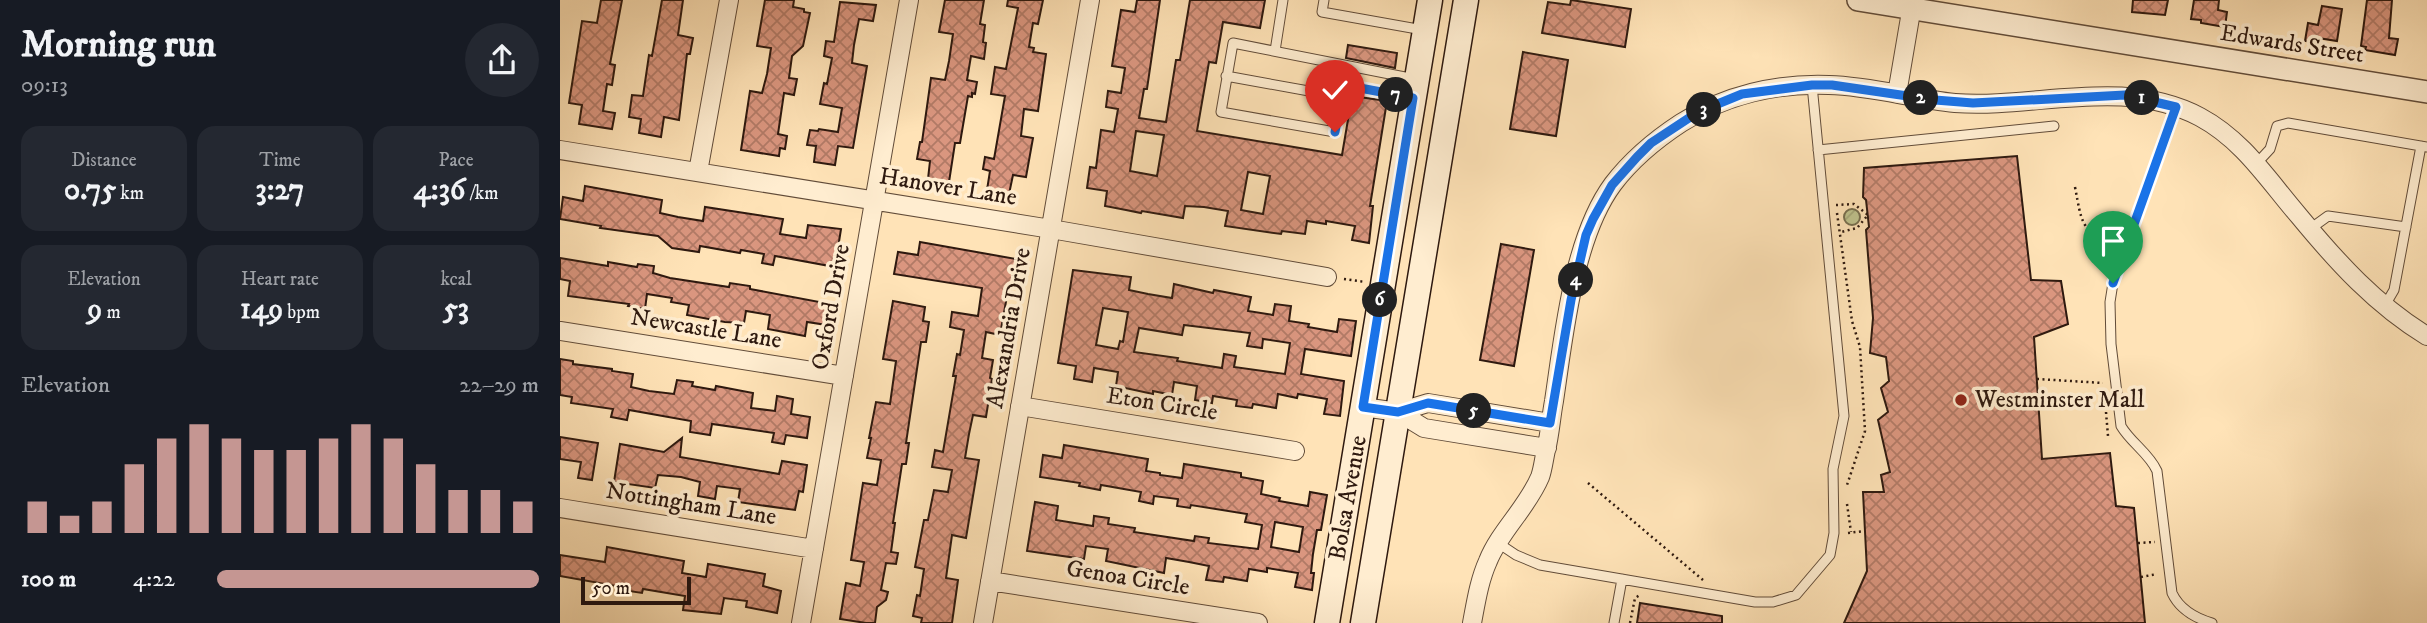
<!DOCTYPE html>
<html lang="en">
<head>
<meta charset="utf-8">
<style>
  :root { --surface:#171b24; --page:#242831; --text:#f1f3f6; --muted:#9ea1a6; --accent:#c59692 }
  body { margin:0; font-family:"IM FELL DW Pica",serif; background:var(--page); color:var(--text); height:100vh; display:flex; flex-direction:column; font-size:26px; white-space:nowrap }
  * { box-sizing:border-box; margin:0 }
  p { font-size:23px; color:var(--muted) }
  .icon { flex:none; width:38px; height:38px; fill:none; stroke:currentColor; stroke-width:2; stroke-linecap:round; stroke-linejoin:round }
  .map { position:relative; flex:1; overflow:hidden }
  .drawer { display:flex; flex-direction:column; background:var(--surface); width:560px }
  .drawer>* { flex:none }
  .scale { position:absolute; left:21px; bottom:18px; width:110px; box-sizing:border-box; padding-left:7px; border:4px solid #2e190f; border-top:0; font-size:19px; line-height:24px; white-space:nowrap; color:#2e190f; -webkit-text-stroke:5px #ffedd0; paint-order:stroke }
  .pin { position:absolute; display:grid; place-items:center; width:60px; height:60px; color:#fff; margin:-72px -30px; border-radius:50% 50% 50% 0; rotate:-45deg; box-shadow:0 0 7px #0007 }
  .pin .icon { rotate:45deg }
  .km { position:absolute; width:35px; height:35px; margin:-18px; border-radius:50%; background:#222; color:#fff; font-size:19px; line-height:35px; text-align:center }
  .round { display:grid; place-items:center; flex:none; width:74px; height:74px; border-radius:37px; background:var(--page) }
  .overview { display:flex; align-items:center; justify-content:space-between; height:119px; padding:0 21px }
  h1 { font-size:38px; font-weight:800; line-height:52px }
  .figures { display:grid; grid-template-columns:repeat(3,1fr); gap:10px; height:119px; padding:7px 21px }
  .figures div { display:grid; align-content:center; border-radius:18px; background:var(--page); text-align:center }
  .figures b { font-size:30px; font-weight:800 }
  .figures small { font-size:19px; font-weight:400 }
  .figures p { font-size:19px }
  .chart { height:196px; padding:14px 21px }
  .chart p { display:flex; justify-content:space-between }
  .chart svg { width:100%; height:126px; margin-top:7px; stroke:var(--accent); stroke-width:6 }
  ul { padding:0 21px; list-style:none; font-size:23px }
  li { display:grid; grid-template-columns:112px 84px 1fr; align-items:center; height:52px }
  li i { height:18px; border-radius:9px; background:var(--accent) }
  main { display:flex; flex:1; min-height:0 }
  .map>svg:first-child { display:block }
  .garden { fill:url(#garden-furrows); stroke:#776e4e; stroke-width:2 }
  .building { fill:url(#building-cross-hatch); stroke:#2e190f; stroke-width:2; fill-rule:evenodd }
  .lines { fill:none; stroke-linecap:round; stroke-linejoin:round }
  .service-casing { stroke:#624c39; stroke-width:11 }
  .minor-casing { stroke:#624c39; stroke-width:20 }
  .tertiary-casing { stroke:#624c39; stroke-width:24 }
  .secondary-casing { stroke:#2e190f; stroke-width:27 }
  .path { stroke:#2e190f; stroke-width:2.5; stroke-dasharray:2 3.5; stroke-linecap:butt }
  .service { stroke:#ffedd0; stroke-width:9 }
  .minor { stroke:#ffedd0; stroke-width:18 }
  .tertiary { stroke:#ffedd0; stroke-width:21 }
  .secondary { stroke:#ffedd0; stroke-width:24 }
  .route-casing { stroke:#fff; stroke-width:14 }
  .route { stroke:#1a73e8; stroke-width:9 }
  .poi-dot { fill:#8f2418; stroke:#ffedd0; stroke-width:2.5 }
  .labels { text-anchor:middle; dominant-baseline:central; stroke-width:7; stroke-linejoin:round; paint-order:stroke }
  .street-label { font-size:24px; fill:#2e190f; stroke:#ffedd0 }
  .poi-label { font-size:24px; fill:#2e190f; stroke:#ffedd0; text-anchor:start }
</style>
</head>
<body>
<main>
<section class="drawer">
<div class="overview"><div><h1>Morning run</h1><p>09:13</p></div><a class="round"><svg class="icon" aria-label="share" viewBox="0 0 24 24"><path d="M12 15V3M7 8l5-5 5 5M5 13v7h14v-7"/></svg></a></div>
<div class="figures">
<div><p>Distance</p><b>0.75<small> km</small></b></div>
<div><p>Time</p><b>3:27</b></div>
<div><p>Pace</p><b>4:36<small> /km</small></b></div>
</div>
<div class="figures">
<div><p>Elevation</p><b>9<small> m</small></b></div>
<div><p>Heart rate</p><b>149<small> bpm</small></b></div>
<div><p>kcal</p><b>53</b></div>
</div>
<div class="chart"><p><span>Elevation</span>22–29 m</p>
<svg viewBox="0 0 160 44" preserveAspectRatio="none"><path d="M5 44V33M15 44V38M25 44V33M35 44V20M45 44V11M55 44V6M65 44V11M75 44V15M85 44V15M95 44V11M105 44V6M115 44V11M125 44V20M135 44V29M145 44V29M155 44V33"/></svg>
</div>
<ul>
<li><b>100 m</b>4:22<i style="width:100%"></i></li>
</ul>
</section>
<div class="map">
<svg width="1867" height="623" viewBox="0 0 1867 623">
  <defs>
    <pattern id="garden-furrows" width="10" height="10" patternUnits="userSpaceOnUse" patternTransform="scale(1.75)"><rect width="10" height="10" fill="#c0c48e"/><path d="M-1 1l2-2M0 10L10 0M9 11l2-2" fill="none" stroke="#a5a879"/></pattern>
    <pattern id="building-cross-hatch" width="8" height="8" patternUnits="userSpaceOnUse" patternTransform="scale(1.75)"><rect width="8" height="8" fill="#da967f"/><path d="M0 0l8 8M0 8l8-8" fill="none" stroke="#b17a66"/></pattern>
  </defs>
  <rect width="100%" height="100%" fill="#ffe3b7"/>
  <filter id="stains"><feTurbulence type="fractalNoise" baseFrequency=".00286" numOctaves="4"/><feColorMatrix values="0 0 0 0 .2 0 0 0 0 .09 0 0 0 0 .02 0 0 0 .5 -.17"/></filter>
  <radialGradient id="worn" r=".72"><stop offset=".6" stop-color="#630" stop-opacity="0"/><stop offset="1" stop-color="#630" stop-opacity=".3"/></radialGradient>
  <!-- garden -->
  <path class="garden" d="M1284 217a8 8 0 1 1 16 0a8 8 0 1 1-16 0Z"/>
  <!-- building -->
  <path class="building" d="M41 0H62L50 64 55 65 52 85 47 84 43 111 55 113 52 129 19 124 22 105 9 103 22 21 37 23Z
    M102 0H123L118 35 133 38 130 54H127L119 120 104 117 101 137 79 133 81 119 69 117 72 95 83 96 89 55 92 56Z
    M205 0H234L233 7 244 9V12L250 13 243 46 232 56 229 78 237 79 234 95 224 93 218 134 227 136 225 149 220 148 219 156 181 150 190 91 202 93 207 74 211 48 197 46Z
    M385 0H424L420 24 425 25 423 42 426 43 424 59 411 56 407 80 417 82 415 94 412 93V97L408 96 400 143H395L389 182 368 179 370 161 357 159 360 142H362L371 78 385 80 389 61 393 34 379 32Z
    M448 0H483L478 24 473 23 469 47 474 48 473 52 486 54 478 111 464 109 461 136 473 138 466 177 453 175 449 194 427 190 430 171 423 169 425 157 434 159 445 96 431 94 435 67 446 69 458 8 447 6Z
    M577 0H600L587 89H584L579 118 606 122 616 60H620L630 0H705L700 28 663 22 656 63 649 62 637 131 782 155 792 96 827 101 810 206H813L809 243 792 240 795 226 766 221V224L747 221 745 234 722 231 721 234 665 226 668 211 644 207 625 206 623 218 582 211 581 213 566 210 545 206 547 191 527 188 530 167 536 168 541 130 554 132 558 109 546 107 548 91 561 93 565 68 552 66 561 10 575 12ZM576 131 604 135 597 176 570 171ZM688 172 710 176 703 214 681 210Z
    M1011 0 1071 9 1065 47 982 33 988 2 1010 5Z
    M1573 0H1608L1605 15 1572 12Z
    M1634 0H1659L1658 10 1667 12 1665 27 1641 23V20L1631 19Z
    M1807 0H1832L1829 38 1838 39 1835 55 1805 50 1806 47 1801 46Z
    M280 2 316 5 313 21 299 19 294 45 292 63 307 66 293 148 278 146 275 165 254 162 256 146 247 145 250 130 258 131 259 129 278 132 282 108 260 104 264 83 267 84 272 58 264 56 266 41 274 42Z
    M1762 6 1782 9 1777 41 1758 38V43L1745 41 1748 23 1758 25Z
    M788 45 837 53 835 68 786 58Z
    M963 52 1008 60 996 136 950 129Z
    M1457 156 1471 280 1501 281 1508 324 1474 337 1482 459 1550 453 1556 506 1574 508 1585 623H1284L1307 571 1303 492H1324L1321 475 1330 472 1318 420 1328 412 1321 388 1329 381 1326 357 1310 353 1313 318 1306 230 1309 227 1306 200 1303 197 1304 168Z
    M25 186 102 200 100 213 118 217 143 221 145 207 223 219 220 234 246 238 248 225 281 229 275 267 215 256 213 265 202 263 204 254 181 250 180 253 140 246 139 252 112 248 98 236 40 228 41 226 0 219 3 197 23 201Z
    M360 242 456 259 450 296H447L440 335 426 332 422 358 433 360 430 378 432 379 426 417 413 415 409 434 405 458 419 460 406 538 392 535 386 578 398 580 392 623H361L362 618 353 616 357 595 360 596 364 569 355 567 364 520H368L374 490 388 492 392 470 372 467 375 450 383 452 396 376H393L397 354 400 355 404 330 390 327 392 312 418 316 422 288 334 274 338 252 358 255Z
    M941 244 974 250 954 366 920 360Z
    M0 258 48 266V262L77 267 78 264 94 266 93 273 110 278 169 287 170 283 190 286V289L270 304 267 325 247 322 245 336 208 329 210 315 186 311 184 323 165 322 127 315 129 305 111 302 112 298 87 294 85 309 68 306 69 304 8 296 10 281 0 279Z
    M513 270 571 277 569 290 588 294 612 298 614 284 653 293 654 290 691 297 688 311 713 315 715 304 731 306 729 321 749 324 748 327 777 332 779 319 796 321 791 356 745 349 741 374 784 381 780 416 764 414 767 399 738 394 737 398 718 394 716 408 693 404 692 408 676 406 677 400 653 396 652 403 635 400 637 386 614 382 612 395 593 391V394L556 386 558 372 534 368 532 382 514 379 516 366 498 363ZM543 308 568 312 563 342 560 341 558 349 536 345ZM624 325 690 333 687 346 702 348 703 339 730 343 725 374 674 367 676 356 664 354 662 368 617 361 618 358 574 352 579 328 622 335Z
    M333 301 365 307 363 321 369 322 366 342H361L346 443H349L346 464H342L333 523H335L331 552 338 553 336 564 326 563 321 590 328 592 326 600 317 607 315 623H306L280 619 286 583 300 586 304 562 291 560 303 483 317 485 321 460 307 458 311 438H309L316 402 330 404 336 361 323 359Z
    M0 359 13 361V364L52 369V371L73 374 71 387 89 391 114 394 117 380 133 382 132 386 155 390 156 386 193 393 191 408 215 411 217 396 233 399 231 414 250 417 247 438 226 435 224 444 212 442 214 433 152 424 150 435 130 432 131 421 69 410 67 420 51 417 53 409 11 403 12 397 0 395Z
    M0 437 38 443 32 480 18 478 21 462 0 459Z
    M122 438 120 457 219 474 222 461 247 465 243 492 239 491 235 510 178 502 180 489 157 486 155 499 138 496 140 482 121 477 98 475 95 488 54 482 60 444 104 452Z
    M504 445 588 459 586 471 600 473V475L622 478 624 464 681 473V477L703 481 701 494 720 498 719 501 748 506 750 492 767 495 761 530H757L753 554 751 573H754L752 590 735 587 738 573 707 568V572L689 569 687 581 664 577 663 582 646 580 649 566 629 562 606 558 604 573 546 561 548 549 526 546 524 559 467 551 475 502 498 506 496 520 533 526 534 516 549 518 548 524 575 528 574 532 634 541 635 536 649 538 648 543 698 549 702 525 685 522 687 514 631 505 630 508 617 506 618 499 594 496 593 504 579 501 581 492 541 485 540 490 519 486 520 483 480 477 483 455 502 458ZM715 522 743 527 739 552 711 547Z
    M47 547 124 561 122 573 146 577 148 564 205 574 203 586 221 591 217 613 186 607 187 601 164 598 161 614 123 610 125 596 83 589 82 593 62 590V587L0 576V555L45 562Z
    M1080 603 1162 616V623H1077Z"/>
  <g class="lines">
    <!-- service casing -->
    <g class="service-casing">
      <path id="service" d="M764 0 762 12 863 30
        M715 51 723 0
        M788 66 775 132 661 112 673 43 855 79
        M666 76 782 97
        M784 85 851 98
        M1617 107 1553 283 1550 302 1551 344 1561 426C1571 443 1589 453 1597 471L1612 593C1620 610 1635 618 1652 623
        M1258 150 1494 126
        M1697 163 1710 149 1717 126 1728 123 1867 147
        M1750 229 1768 216 1846 227
        M1824 307 1834 290 1861 146
        M938 543 956 555 980 565 1195 602H1213L1236 595 1270 555 1274 533 1273 469 1284 416 1252 85
        M1054 623 1062 579"/>
    </g>
    <!-- minor casing -->
    <g class="minor-casing">
      <path id="minor" d="M1337 94 1353 0
        M0 150 491 229 767 277
        M138 172 169 0
        M0 331 284 376
        M460 406 735 451
        M803 407 838 412 864 428 987 448
        M838 412 868 403 990 423
        M0 508 254 549
        M430 581 698 623
        M241 623 349 0
        M423 623 530 0
        M912 623C916 602 919 581 928 561 940 531 967 508 980 477 983 469 984 458 986 450 990 434 991 417 994 401 1004 335 1013 238 1053 184 1072 159 1095 140 1121 123 1165 95 1217 83 1269 85 1312 86 1353 99 1395 103 1477 109 1562 76 1640 117 1683 140 1708 180 1739 216 1777 262 1816 305 1867 336"/>
    </g>
    <!-- tertiary casing -->
    <g class="tertiary-casing">
      <path id="tertiary" d="M1298 0 1867 92"/>
    </g>
    <!-- secondary casing -->
    <g class="secondary-casing">
      <path id="secondary" d="M767 623 870 0
        M803 623 906 0"/>
    </g>
    <!-- path -->
    <path class="path" d="M1515 187C1522 223 1520 229 1554 248
      M1276 205 1294 204 1308 215 1297 228 1281 232
      M1277 213 1292 321 1300 347 1305 431 1286 488
      M784 279 805 282
      M1477 379 1543 383
      M1546 412 1548 436
      M1028 483 1143 580
      M1287 504 1291 532
      M1288 533 1304 531
      M1578 543 1595 542
      M1581 577 1597 574
      M1070 623 1075 598 1080 595"/>
    <!-- service -->
    <use href="#service" class="service"/>
    <!-- minor -->
    <use href="#minor" class="minor"/>
    <!-- tertiary -->
    <use href="#tertiary" class="tertiary"/>
    <!-- secondary -->
    <use href="#secondary" class="secondary"/>
  </g>
  <g class="lines">
    <!-- route casing -->
    <g class="route-casing">
      <path id="route" d="M775 132 784 85 853 98 803 407 838 412 868 403 990 423 1011 300 1026 235 1033 219 1052 185 1077 157 1091 143 1138 112 1182 94 1252 85H1272L1375 100 1413 103 1565 95 1616 107 1553 283"/>
    </g>
    <!-- route -->
    <use href="#route" class="route"/>
  </g>
  <!-- markers -->
  <circle class="poi-dot" cx="1401" cy="400" r="7"/>
  <g class="labels">
    <!-- street labels -->
    <g class="street-label">
      <text transform="translate(1732 44) rotate(9)">Edwards Street</text>
      <text transform="translate(388 187) rotate(9)">Hanover Lane</text>
      <text transform="translate(271 307) rotate(-80)">Oxford Drive</text>
      <text transform="translate(449 328) rotate(-80)">Alexandria Drive</text>
      <text transform="translate(146 329) rotate(9)">Newcastle Lane</text>
      <text transform="translate(602 404) rotate(9)">Eton Circle</text>
      <text transform="translate(788 498) rotate(-80)">Bolsa Avenue</text>
      <text transform="translate(131 504) rotate(9)">Nottingham Lane</text>
      <text transform="translate(568 578) rotate(9)">Genoa Circle</text>
    </g>
    <!-- poi labels -->
    <g class="poi-label">
      <text x="1415" y="400">Westminster Mall</text>
    </g>
  </g>
  <rect width="100%" height="100%" filter="url(#stains)"/>
  <rect width="100%" height="100%" fill="url(#worn)"/>
</svg>
<div class="scale">50 m</div>
<div class="pin" style="left:1553px;top:283px;background:#1e9e55"><svg class="icon" aria-label="arrive" viewBox="0 0 24 24"><path d="M6 21V4h12l-3 4 3 4H6"/></svg></div>
<div class="pin" style="left:775px;top:132px;background:#d93025"><svg class="icon" aria-label="check" viewBox="0 0 24 24"><path d="M5 12l5 5 9-10"/></svg></div>
<b class="km" style="left:1582px;top:98px">1</b>
<b class="km" style="left:1361px;top:98px">2</b>
<b class="km" style="left:1144px;top:110px">3</b>
<b class="km" style="left:1016px;top:280px">4</b>
<b class="km" style="left:914px;top:411px">5</b>
<b class="km" style="left:820px;top:300px">6</b>
<b class="km" style="left:836px;top:95px">7</b>
</div>
</main>
</body>
</html>
